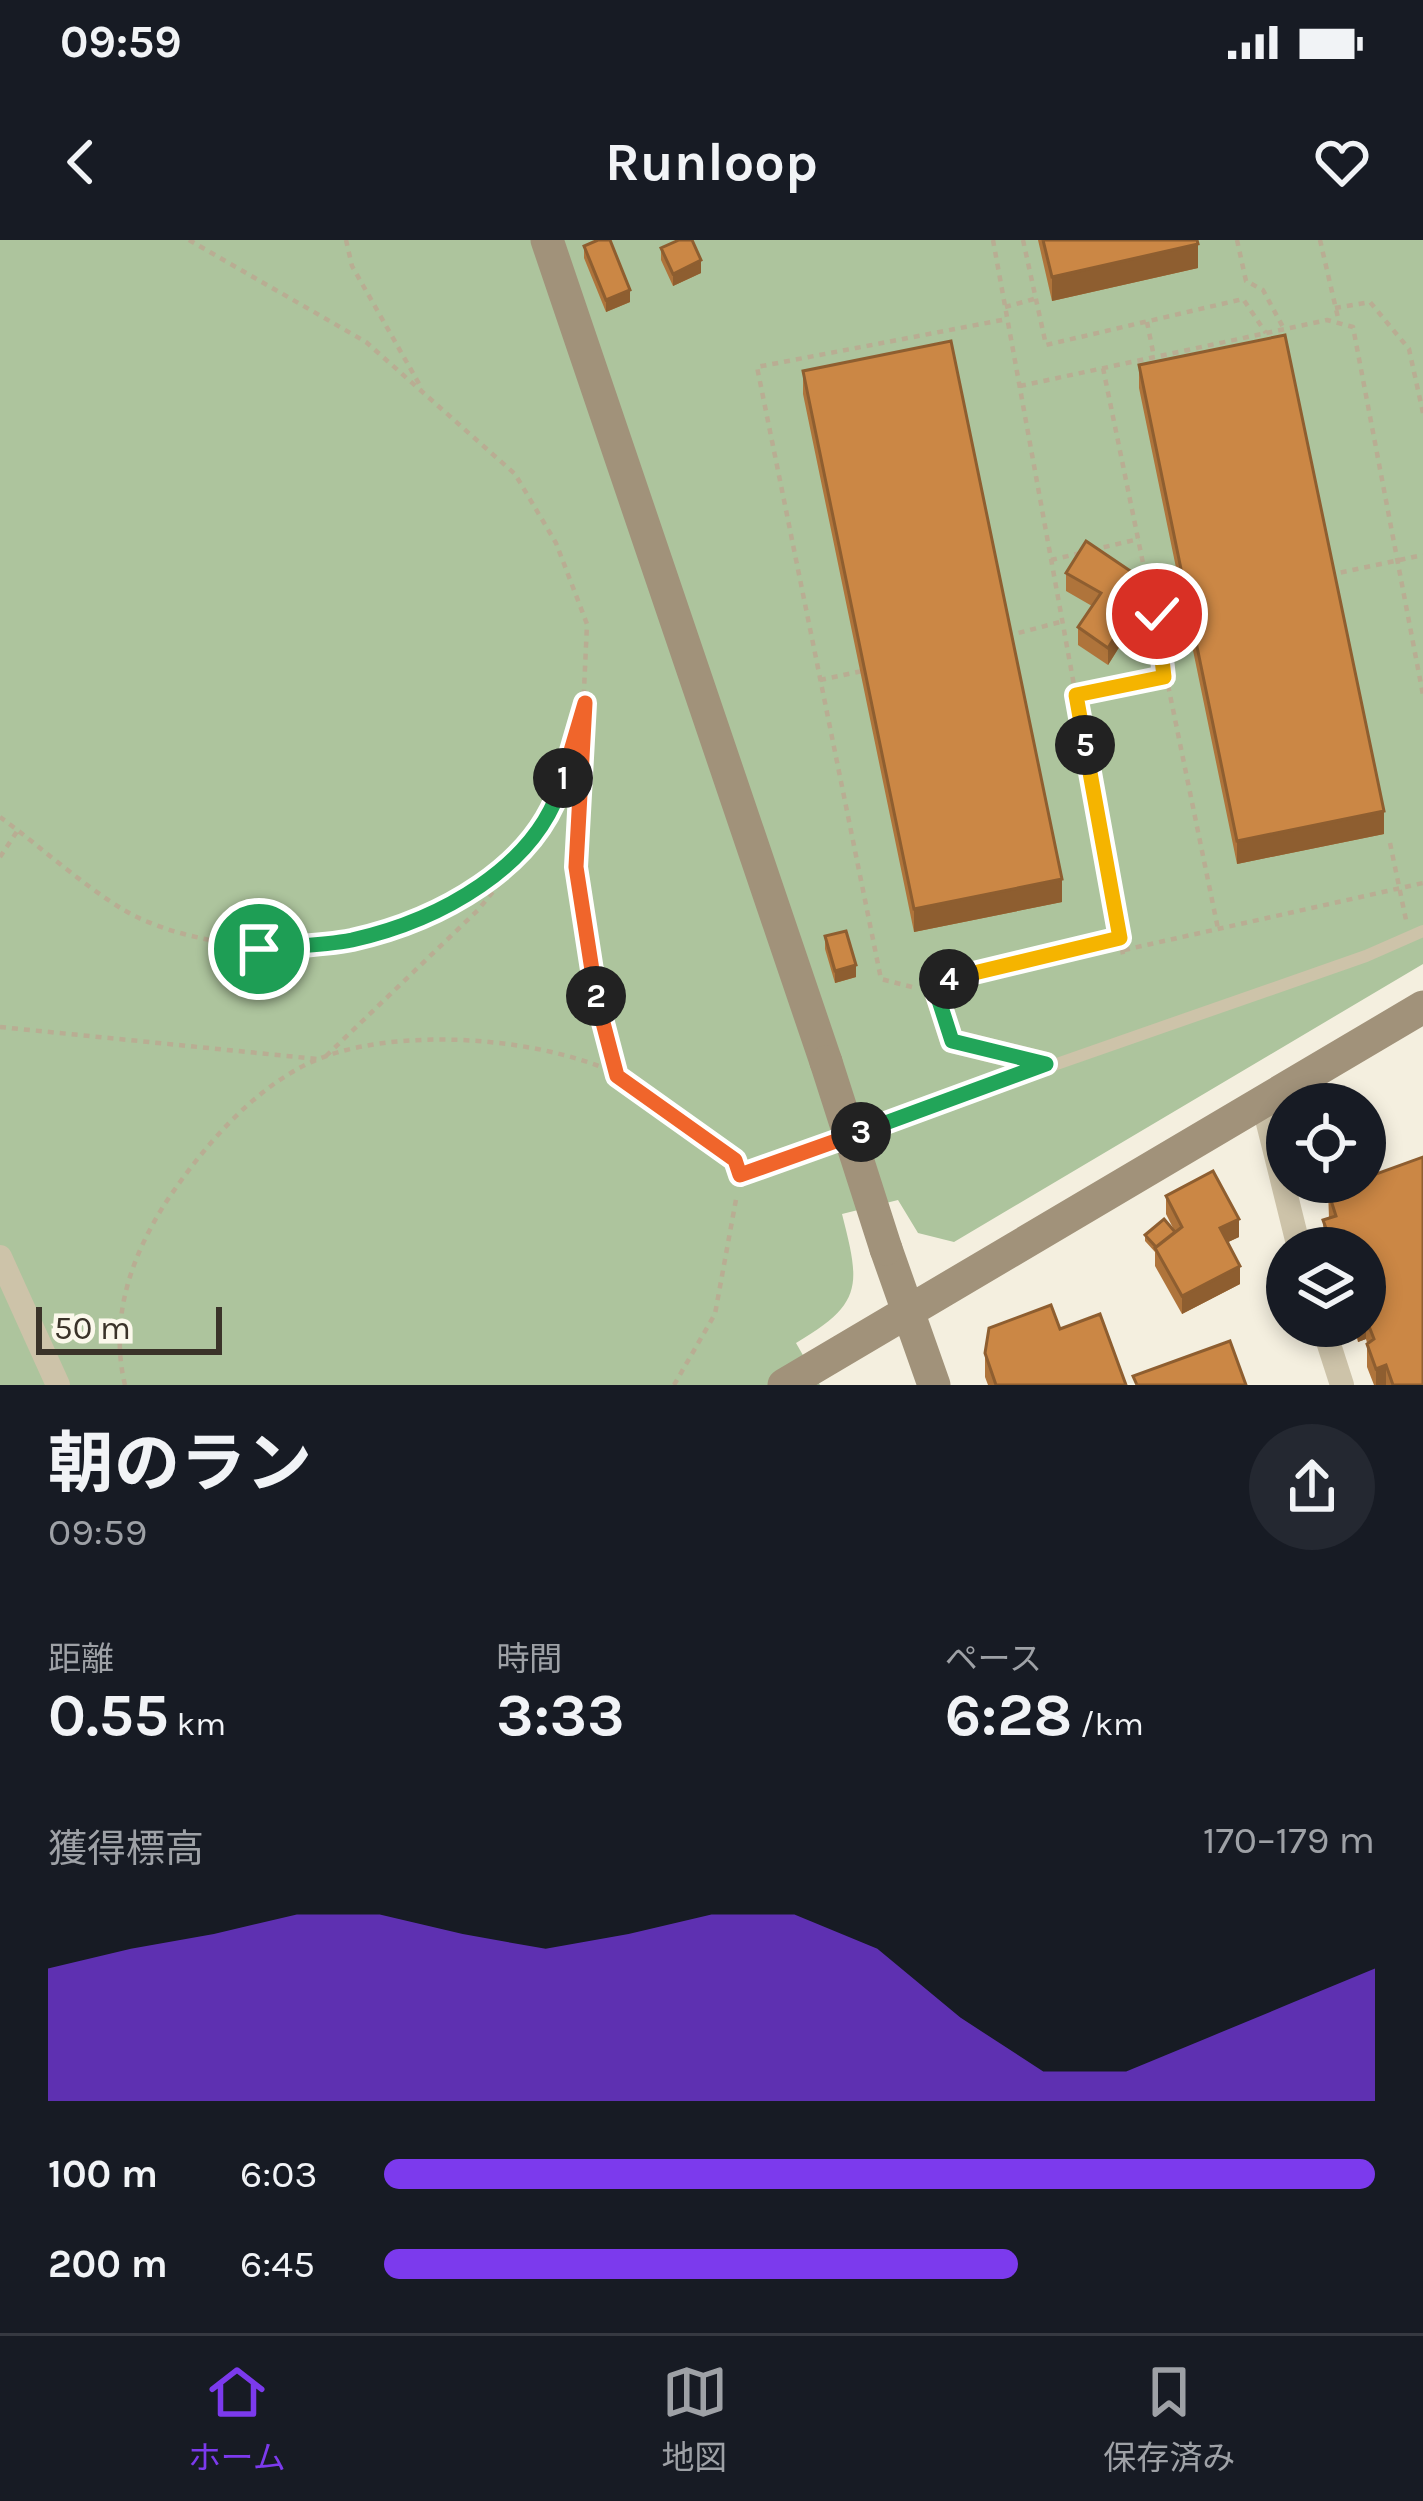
<!DOCTYPE html>
<html lang="ja">
<head>
<meta charset="utf-8">
<style>
  :root { --surface:#171b24; --page:#242831; --text:#f1f3f6; --muted:#9ea1a6; --line:#363941; --accent:#7c3aed }
  body { margin:0; font-family:Karla,"Noto Sans JP",sans-serif; background:var(--page); color:var(--text); height:100vh; display:flex; flex-direction:column; font-size:45px; white-space:nowrap }
  * { box-sizing:border-box; margin:0 }
  p { font-size:39px; color:var(--muted) }
  .icon { flex:none; width:66px; height:66px; fill:none; stroke:currentColor; stroke-width:2; stroke-linecap:round; stroke-linejoin:round }
  .map { position:relative; height:1145px; overflow:hidden }
  .panel { display:flex; flex-direction:column; background:var(--surface); flex:1 }
  .panel>* { flex:none }
  .controls { position:absolute; left:1266px; top:843px; display:grid; gap:24px }
  .controls a { display:grid; place-items:center; width:120px; height:120px; border-radius:50%; background:var(--surface); box-shadow:0 6px 18px #0003; font-size:60px }
  .scale { position:absolute; left:36px; bottom:30px; width:186px; box-sizing:border-box; padding-left:12px; border:6px solid #3a3329; border-top:0; font-size:33px; line-height:42px; white-space:nowrap; color:#3a3329; -webkit-text-stroke:9px #fbf8eb; paint-order:stroke }
  .pin { position:absolute; display:grid; place-items:center; width:102px; height:102px; color:#fff; margin:-51px; border:6px solid #fff; border-radius:50%; box-shadow:0 3px 12px #0007 }
  .km { position:absolute; width:60px; height:60px; margin:-30px; border-radius:50%; background:#222; color:#fff; font-size:33px; line-height:60px; text-align:center }
  .round { display:grid; place-items:center; flex:none; width:126px; height:126px; border-radius:63px; background:var(--page) }
  .headline { display:flex; align-items:center; justify-content:space-between; height:204px; padding:0 48px }
  h1 { font-size:66px; font-weight:700; line-height:90px }
  .figures { display:grid; grid-template-columns:repeat(3,1fr); gap:18px; height:204px; padding:12px 48px }
  .figures div { display:grid; align-content:center }
  .figures b { font-size:60px; font-weight:700 }
  .figures small { font-size:33px; font-weight:400 }
  .figures p { font-size:33px }
  .chart { height:336px; padding:24px 48px }
  .chart p { display:flex; justify-content:space-between }
  .chart svg { width:100%; height:216px; margin-top:12px; fill:var(--accent); opacity:.7 }
  ul { padding:0 48px; list-style:none; font-size:39px }
  li { display:grid; grid-template-columns:192px 144px 1fr; align-items:center; height:90px }
  li i { height:30px; border-radius:15px; background:var(--accent) }
  .status { display:flex; justify-content:space-between; align-items:center; height:84px; padding:0 60px; background:var(--surface); direction:ltr }
  .status svg { height:33px; fill:currentColor }
  header { display:flex; justify-content:space-between; align-items:center; height:156px; padding:0 48px; background:var(--surface); font-size:54px; font-weight:700 }
  .menu { display:flex; justify-content:space-around; align-items:center; height:168px; border-top:3px solid var(--line); background:var(--surface); font-size:33px; color:var(--muted) }
  .menu a { display:grid; justify-items:center; gap:6px }
  .menu .current { color:var(--accent) }
  .map>svg:first-child { display:block }
  .green { fill:#adc49d }
  .lines { fill:none; stroke-linecap:round; stroke-linejoin:round }
  .path { stroke:#b9ad93; stroke-width:4.5; stroke-dasharray:6 6; stroke-linecap:butt }
  .lane { stroke:#cdc3a9; stroke-width:12 }
  .street { stroke:#cdc3a9; stroke-width:24 }
  .secondary { stroke:#a1927a; stroke-width:33 }
  .secondary-bridge { stroke:#a1927a; stroke-width:33 }
  .wall { fill:#af743b }
  .shaded-wall { fill:#8e5e30 }
  .building { fill:#cb8745; stroke:#8e5e30; stroke-width:3 }
  .split-1-casing { stroke:#fff; stroke-width:24 }
  .split-2-casing { stroke:#fff; stroke-width:24 }
  .split-3-casing { stroke:#fff; stroke-width:24 }
  .split-4-casing { stroke:#fff; stroke-width:24 }
  .split-5-casing { stroke:#fff; stroke-width:24 }
  .split-6-casing { stroke:#fff; stroke-width:24 }
  .split-1 { stroke:#22a559; stroke-width:15 }
  .split-2 { stroke:#f0652b; stroke-width:15 }
  .split-3 { stroke:#f0652b; stroke-width:15 }
  .split-4 { stroke:#22a559; stroke-width:15 }
  .split-5 { stroke:#f5b400; stroke-width:15 }
  .split-6 { stroke:#f5b400; stroke-width:15 }
</style>
</head>
<body>
<div class="status"><b>09:59</b><svg viewBox="0 0 49 12"><path d="M0 12V9h3v3zM5 12V6h3v6zM10 12V3h3v9zM15 12V0h3v12zM26 1h20v11H26zM47 4h2v5h-2z"/></svg></div>
<header><svg class="icon" aria-label="back" viewBox="0 0 24 24"><path d="M15 5l-7 7 7 7"/></svg>Runloop<svg class="icon" aria-label="heart" viewBox="0 0 24 24"><path d="M12 20l-8-8c-3-5 5-10 8-4 3-6 11-1 8 4z"/></svg></header>
<div class="map">
<svg width="1423" height="1145" viewBox="0 0 1423 1145">
  <rect width="100%" height="100%" fill="#f4efdf"/>
  <!-- green -->
  <path class="green" d="M0 0H1423V724L954 1002 918 993 898 960 842 974C860 1045 864 1063 796 1103L820 1145H0Z"/>
  <g class="lines">
    <!-- path -->
    <path class="path" d="M189 0 366 102 515 234 556 303 587 384 576 627 598 764 617 836
      M346 0 352 26 422 149
      M993 0 1124 720
      M1023 0 1046 105 1243 59 1266 93
      M1237 0 1246 41 1263 50 1284 89
      M1320 0 1339 82
      M1005 67 1034 59
      M1335 68 1370 62 1409 109 1423 173
      M1147 82 1154 117
      M1103 128 1218 689
      M1020 146 1327 80 1353 87 1423 455
      M1092 310 1139 299
      M1051 320 1081 313
      M1329 335 1423 315
      M1159 374 1189 367
      M1007 396 1060 382
      M820 440 862 431
      M1076 455 1164 437
      M0 577C39 605 99 660 141 679 264 733 438 705 531 604 561 572 568 518 581 477
      M1390 603 1406 680
      M0 617 18 590
      M1124 710 1423 643
      M958 737 1120 698
      M912 747 881 739 757 127 1007 79
      M0 787 317 819
      M326 816 478 670 528 609
      M125 1145C108 1075 134 1007 175 949 209 901 252 852 305 825 388 783 554 796 633 842 669 863 702 894 735 919
      M674 1145 715 1074 737 954"/>
    <!-- lane -->
    <path class="lane" d="M739 935 1366 716 1423 691"/>
    <!-- street -->
    <path class="street" d="M933 743 952 801 1046 824
      M1263 863 1299 1008
      M0 1017 58 1145
      M1323 1086 1342 1145"/>
    <!-- secondary -->
    <path class="secondary" d="M547 0 826 822
      M886 1009 934 1145
      M784 1145 1423 767"/>
    <!-- secondary-bridge -->
    <path class="secondary-bridge" d="M826 822 886 1009"/>
  </g>
  <!-- wall -->
  <path class="wall" d="M1038 0H1197L1198 28 1052 61Z
    M584 6 630 62 606 72 584 18Z
    M661 8 701 33 673 46 661 20Z
    M1139 125 1384 594 1237 624 1139 148Z
    M803 131 1062 662 914 692 803 154Z
    M1066 333 1148 361 1108 425 1078 405V387L1092 366 1066 351Z
    M825 696 856 737 835 743 825 709Z
    M1423 917V1145H1374L1367 1127V1103L1366 1099 1358 1102 1353 1086H1365V1008H1324L1323 980 1329 978 1328 951 1353 942H1365V938Z
    M1166 956 1239 997 1228 1002 1240 1044 1182 1074 1155 1026V1012L1145 1001V995L1175 992 1166 974Z
    M1060 1089 1126 1145H988L985 1137V1113Z"/>
  <!-- shaded-wall -->
  <path class="shaded-wall" d="M1198 4V28L1052 61V37Z
    M701 20V33L673 46V34Z
    M630 50V62L606 72V60Z
    M1148 343V361L1108 425V408Z
    M1384 571V594L1237 624V601Z
    M1062 639V662L914 692V669Z
    M856 725V737L835 743V731Z
    M1239 979V997L1220 1006V988Z
    M1240 1026V1044L1182 1074V1056Z
    M1366 1075V1099L1358 1102V1086H1365Z
    M1386 1125V1145H1376V1129Z"/>
  <!-- building -->
  <path class="building" d="M598 0H610L630 50 606 60 584 6Z
    M679 0H692L701 20 673 34 661 8Z
    M1043 0H1197L1198 4 1052 37Z
    M1285 95 1384 571 1237 601 1139 125Z
    M951 101 1062 639 914 669 803 131Z
    M1086 301 1148 343 1108 408 1078 387 1101 353 1066 333Z
    M846 691 856 725 835 731 825 696Z
    M1423 917V1145H1393L1386 1125 1376 1129 1367 1104 1374 1099 1365 1076V1008H1333L1323 980 1336 976 1328 951 1353 942H1365V938Z
    M1213 931 1239 979 1220 988 1240 1026 1182 1056 1155 1008 1182 987 1166 956Z
    M1164 979 1175 992 1156 1007 1145 995Z
    M1051 1065 1060 1089 1100 1074 1126 1145H996L985 1113 989 1088Z
    M1230 1101 1246 1145H1137L1133 1136Z"/>
  <g class="lines">
    <!-- split-1 casing -->
    <g class="split-1-casing">
      <path id="split-1" d="M259 709C289 706 322 706 352 700 437 681 539 628 563 538"/>
    </g>
    <!-- split-2 casing -->
    <g class="split-2-casing">
      <path id="split-2" d="M563 538 585 463 576 627 596 756"/>
    </g>
    <!-- split-3 casing -->
    <g class="split-3-casing">
      <path id="split-3" d="M596 756 617 836 735 920 740 935 861 892"/>
    </g>
    <!-- split-4 casing -->
    <g class="split-4-casing">
      <path id="split-4" d="M861 892 1046 824 952 801 933 742 949 739"/>
    </g>
    <!-- split-5 casing -->
    <g class="split-5-casing">
      <path id="split-5" d="M949 739 1120 698 1085 505"/>
    </g>
    <!-- split-6 casing -->
    <g class="split-6-casing">
      <path id="split-6" d="M1085 505 1076 455 1164 437 1157 374"/>
    </g>
    <!-- split-1 -->
    <use href="#split-1" class="split-1"/>
    <!-- split-2 -->
    <use href="#split-2" class="split-2"/>
    <!-- split-3 -->
    <use href="#split-3" class="split-3"/>
    <!-- split-4 -->
    <use href="#split-4" class="split-4"/>
    <!-- split-5 -->
    <use href="#split-5" class="split-5"/>
    <!-- split-6 -->
    <use href="#split-6" class="split-6"/>
  </g>
</svg>
<div class="controls">
<a><svg class="icon" aria-label="locate" viewBox="0 0 24 24"><circle cx="12" cy="12" r="6"/><path d="M12 2v4M12 18v4M2 12h4M18 12h4"/></svg></a>
<a><svg class="icon" aria-label="layers" viewBox="0 0 24 24"><path d="M12 4l9 5-9 5-9-5zM3 14l9 5 9-5"/></svg></a>
</div>
<div class="scale">50 m</div>
<div class="pin" style="left:259px;top:709px;background:#1e9e55"><svg class="icon" aria-label="arrive" viewBox="0 0 24 24"><path d="M6 21V4h12l-3 4 3 4H6"/></svg></div>
<div class="pin" style="left:1157px;top:374px;background:#d93025"><svg class="icon" aria-label="check" viewBox="0 0 24 24"><path d="M5 12l5 5 9-10"/></svg></div>
<b class="km" style="left:563px;top:538px">1</b>
<b class="km" style="left:596px;top:756px">2</b>
<b class="km" style="left:861px;top:892px">3</b>
<b class="km" style="left:949px;top:739px">4</b>
<b class="km" style="left:1085px;top:505px">5</b>
</div>
<section class="panel">
<div class="headline"><div><h1>朝のラン</h1><p>09:59</p></div><a class="round"><svg class="icon" aria-label="share" viewBox="0 0 24 24"><path d="M12 15V3M7 8l5-5 5 5M5 13v7h14v-7"/></svg></a></div>
<div class="figures">
<div><p>距離</p><b>0.55<small> km</small></b></div>
<div><p>時間</p><b>3:33</b></div>
<div><p>ペース</p><b>6:28<small> /km</small></b></div>
</div>
<div class="chart"><p><span>獲得標高</span>170–179 m</p>
<svg viewBox="0 0 160 44" preserveAspectRatio="none"><path d="M0 44V17L10 13L20 10L30 6L40 6L50 10L60 13L70 10L80 6L90 6L100 13L110 27L120 38L130 38L140 31L150 24L160 17V44z"/></svg>
</div>
<ul>
<li><b>100 m</b>6:03<i style="width:100%"></i></li>
<li><b>200 m</b>6:45<i style="width:64%"></i></li>
</ul>
</section>
<nav class="menu">
<a class="current"><svg class="icon" aria-label="home" viewBox="0 0 24 24"><path d="M3 11l9-7 9 7M6 9v11h12V9"/></svg>ホーム</a>
<a><svg class="icon" aria-label="map" viewBox="0 0 24 24"><path d="M3 6l6-2 6 2 6-2v14l-6 2-6-2-6 2zM9 4v14M15 6v14"/></svg>地図</a>
<a><svg class="icon" aria-label="saved" viewBox="0 0 24 24"><path d="M7 4h10v16l-5-4-5 4z"/></svg>保存済み</a>
</nav>
</body>
</html>
